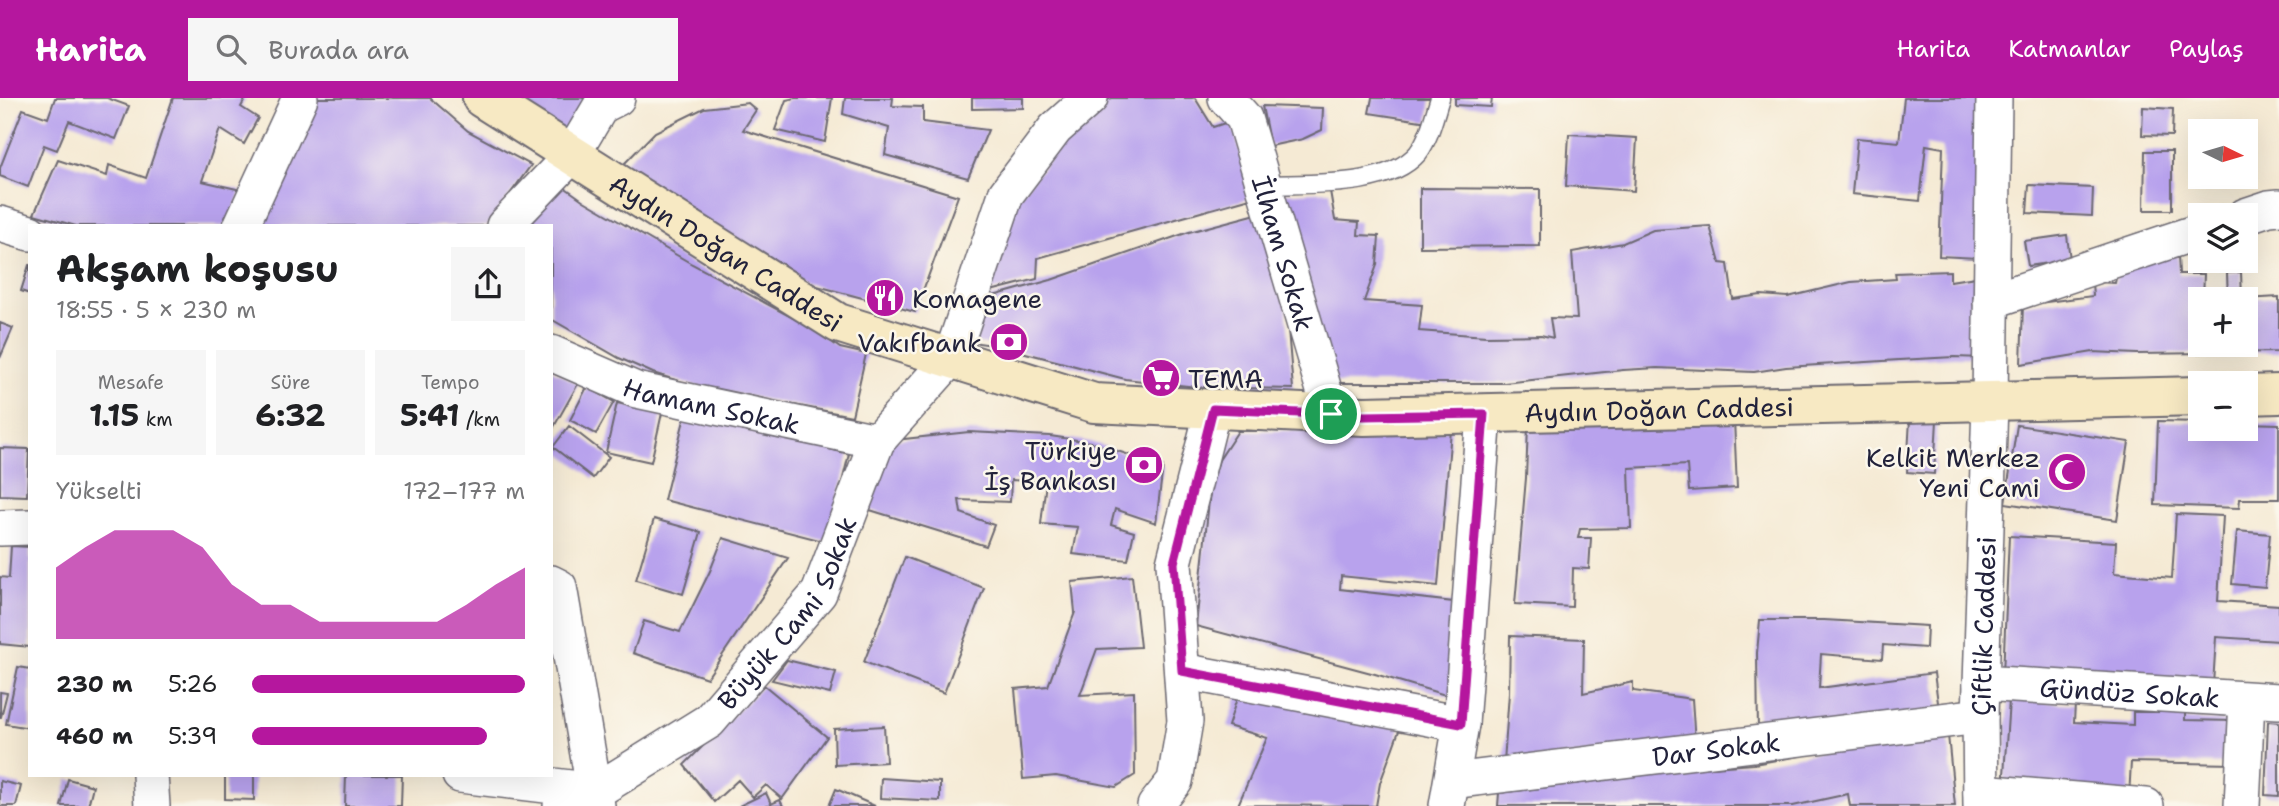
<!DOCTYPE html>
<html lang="tr">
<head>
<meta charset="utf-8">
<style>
  :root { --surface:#fff; --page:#f6f6f6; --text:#202124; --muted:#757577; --accent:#b5179e }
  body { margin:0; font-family:"Shantell Sans",sans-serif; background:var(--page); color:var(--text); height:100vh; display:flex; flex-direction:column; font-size:26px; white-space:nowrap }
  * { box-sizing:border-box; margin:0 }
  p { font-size:23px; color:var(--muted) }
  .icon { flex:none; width:38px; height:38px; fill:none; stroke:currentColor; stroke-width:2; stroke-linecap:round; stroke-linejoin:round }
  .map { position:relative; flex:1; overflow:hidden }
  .panel { position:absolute; left:28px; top:126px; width:525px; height:553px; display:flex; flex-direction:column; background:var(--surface); border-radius:0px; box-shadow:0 7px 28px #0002 }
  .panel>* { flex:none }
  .needle { width:46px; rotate:95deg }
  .buttons { position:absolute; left:2188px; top:21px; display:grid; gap:14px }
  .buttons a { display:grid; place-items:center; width:70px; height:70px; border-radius:0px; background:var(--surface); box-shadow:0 7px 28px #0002; font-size:35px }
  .pin { position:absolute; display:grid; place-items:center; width:60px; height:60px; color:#fff; margin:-30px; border:4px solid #fff; border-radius:50%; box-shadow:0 2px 7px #0007 }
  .round { display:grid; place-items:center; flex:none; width:74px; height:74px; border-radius:0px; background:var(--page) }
  .overview { display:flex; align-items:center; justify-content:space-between; height:119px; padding:0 28px }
  h1 { font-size:38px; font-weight:700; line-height:52px }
  .metrics { display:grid; grid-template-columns:repeat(3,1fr); gap:10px; height:119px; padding:7px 28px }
  .metrics div { display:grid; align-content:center; border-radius:0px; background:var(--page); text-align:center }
  .metrics b { font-size:30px; font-weight:700 }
  .metrics small { font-size:19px; font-weight:400 }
  .metrics p { font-size:19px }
  .chart { height:196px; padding:14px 28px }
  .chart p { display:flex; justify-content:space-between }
  .chart svg { width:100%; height:126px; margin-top:7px; fill:var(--accent); opacity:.7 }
  ul { padding:0 28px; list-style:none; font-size:23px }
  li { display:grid; grid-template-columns:112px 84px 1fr; align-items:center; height:52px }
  li i { height:18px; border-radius:9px; background:var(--accent) }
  header { display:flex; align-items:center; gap:42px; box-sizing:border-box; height:98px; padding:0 35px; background:var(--accent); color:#fff }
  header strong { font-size:33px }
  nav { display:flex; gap:38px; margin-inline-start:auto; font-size:24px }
  .search { width:490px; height:63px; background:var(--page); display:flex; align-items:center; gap:18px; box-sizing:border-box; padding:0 24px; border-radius:0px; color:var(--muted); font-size:26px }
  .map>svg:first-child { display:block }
  .building { fill:#b8a2ed }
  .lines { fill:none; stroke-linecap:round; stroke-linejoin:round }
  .service-casing { stroke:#6c6871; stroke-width:21 }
  .minor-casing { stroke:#6c6871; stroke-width:38 }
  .secondary-casing { stroke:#6c6871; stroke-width:42 }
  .service { stroke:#fff; stroke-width:18 }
  .minor { stroke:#fff; stroke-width:35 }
  .secondary { stroke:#f7e9c3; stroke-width:38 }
  .route-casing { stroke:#fff; stroke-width:14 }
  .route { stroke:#b5179e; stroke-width:9 }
  .labels { text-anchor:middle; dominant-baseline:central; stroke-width:5; stroke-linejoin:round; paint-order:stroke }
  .street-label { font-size:26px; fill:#22223b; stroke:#fbf7ec }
  .poi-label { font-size:26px; fill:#22223b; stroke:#fbf7ec; text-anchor:end }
</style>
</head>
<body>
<header>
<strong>Harita</strong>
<div class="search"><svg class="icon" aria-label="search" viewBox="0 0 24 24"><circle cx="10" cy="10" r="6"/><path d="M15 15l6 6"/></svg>Burada ara</div>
<nav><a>Harita</a><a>Katmanlar</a><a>Paylaş</a></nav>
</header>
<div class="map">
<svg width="2279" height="708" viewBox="0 0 2279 708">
  <rect width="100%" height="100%" fill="#fbf7ec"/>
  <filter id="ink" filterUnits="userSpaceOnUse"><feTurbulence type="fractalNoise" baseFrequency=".0143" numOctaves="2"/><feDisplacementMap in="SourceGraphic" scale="14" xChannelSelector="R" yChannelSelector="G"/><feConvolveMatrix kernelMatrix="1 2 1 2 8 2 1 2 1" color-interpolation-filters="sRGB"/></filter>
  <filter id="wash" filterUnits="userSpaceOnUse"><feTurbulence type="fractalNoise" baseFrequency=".00686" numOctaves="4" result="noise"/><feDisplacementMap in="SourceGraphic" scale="28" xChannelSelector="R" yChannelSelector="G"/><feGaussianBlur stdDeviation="1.57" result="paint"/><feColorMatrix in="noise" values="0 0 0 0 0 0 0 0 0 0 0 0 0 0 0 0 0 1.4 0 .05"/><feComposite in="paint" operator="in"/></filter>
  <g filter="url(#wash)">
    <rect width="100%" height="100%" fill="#f5ead4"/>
    <g id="blocks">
      <!-- building -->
      <path class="building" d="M55 0H107L129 8 116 41 69 23 57 52 44 47 28 89 0 78V70L23 11 48 20Z
        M173 0H246L241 9 258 20 244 46 220 31 202 83 241 92 228 128H76L34 116 58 62 107 78 109 67 146 80Z
        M315 0H430L468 33 531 67 487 128H252Z
        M516 0H583L593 11 573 41Z
        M795 0H832L825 44 775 32 786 2Z
        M845 0H893L892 8 923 9V24L988 32 968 80 885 57 889 30 843 16Z
        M972 0H1023V10L972 11Z
        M1112 0H1195L1213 29 1231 23 1254 99 1038 160 1037 181 979 196 1009 110 1097 5Z
        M1372 0H1431L1428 24 1369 15Z
        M1455 0H1492L1491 9 1455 7Z
        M1904 0H1984L1978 160 1939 158 1943 50 1926 47 1920 103 1852 96 1857 40 1899 44Z
        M748 5 756 12 743 32 958 98 915 214 806 185 676 108 624 66 655 34 704 10Z
        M1262 8 1323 10 1322 32 1303 41 1270 48Z
        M2143 9 2173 11 2172 38 2142 37Z
        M1569 36 1637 40 1634 93 1566 88Z
        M2145 53H2172V112H2144Z
        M557 84 584 103 692 166 810 229 840 250 866 256 852 318 695 288 653 275 619 260 551 221V128H525Z
        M2029 87 2093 90 2092 118 2027 115Z
        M1420 90 1540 91V148L1420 149Z
        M1330 93 1335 122 1359 124 1358 137 1379 138 1377 167 1364 203 1422 207 1419 233 1486 238 1541 237 1553 240 1550 220 1577 221 1572 154 1623 145 1653 132 1710 128 1720 165 1728 166 1733 201 1761 197 1788 199 1851 184 1896 181 1895 175 1950 173V183L1982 178 1984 260 1954 259 1899 262 1786 269 1754 274 1657 270 1623 272 1504 285H1326L1280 96Z
        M1264 114 1286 207 1293 291 1197 289 1125 281 999 248 965 243 975 203 1051 182 1189 134Z
        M2067 137 2070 162 2028 168 2024 143Z
        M2178 157 2179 176H2204L2203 201H2200V247H2245V201L2279 199V254L2137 256 2093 254 2021 266 2023 207 2093 198 2092 184 2115 185 2119 167Z
        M29 167H30V196L21 193Z
        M2241 174 2242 201H2228L2227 175Z
        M0 225 13 230 0 260Z
        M551 271 578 286 551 334Z
        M587 289 614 304 596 336 570 322Z
        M617 305 662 315 651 364 606 354Z
        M686 314 849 356 827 444 664 402Z
        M1734 321 1737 390 1689 393 1687 367 1629 370 1631 430 1580 431 1578 440H1591L1589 471 1573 470 1572 509 1515 506 1526 380 1528 327Z
        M1910 321 1937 322 1934 376 1907 374Z
        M2158 323 2200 324V331H2245V325L2279 326V401H2240L2239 410 2155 407Z
        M2017 327 2129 344 2117 422 2005 405Z
        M569 328 609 359 593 380 553 349Z
        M1451 332 1438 488 1341 478 1340 491 1462 505 1452 599 1375 576 1196 528 1210 393 1219 362 1238 333Z
        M969 334 1050 338 1090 344 1163 368 1156 425 1115 411 1111 427 1134 434 1128 462 1073 456 1078 429 1041 426 1046 384 1011 382 1010 404 959 402 961 415 994 427 986 448 870 412 886 343Z
        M0 350 29 351 27 398 0 397Z
        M2176 416 2223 418 2218 503 2279 507V543L2216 539 2213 587 2003 577 2009 438 2116 444 2114 475 2172 480Z
        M654 421 701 434 683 496 636 482Z
        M2237 433 2270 436 2265 489 2232 486Z
        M723 440 788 460 707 580 633 555 644 523 680 534 710 473Z
        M11 448 30 449V549L0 546V479L9 480Z
        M905 459 984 490 944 595 864 564Z
        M1132 478 1140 549 1097 551 1080 597 1134 594 1135 677 1116 689 1056 678 1023 681 1015 591 1048 588 1075 514 1072 484Z
        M1760 522H1824L1927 528 1926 550 1883 547 1882 561 1821 556 1819 590 1934 575 1939 612 1758 636 1757 555Z
        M1510 538 1584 541 1583 595 1633 584V593L1692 601 1695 645 1504 664 1509 595Z
        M787 562 836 574 830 596 772 582Z
        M18 569 30 571V630L6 626Z
        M764 587 827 639 782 701 766 687 753 699 738 682 714 704 684 667Z
        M1240 591 1400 630 1380 685 1376 708 1238 707 1267 640 1228 628Z
        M0 594 7 595 1 619H0Z
        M2009 602 2075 606 2074 624 2133 627V614H2185V622L2236 623 2234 666 2131 664 2129 699 2003 692Z
        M2268 623 2279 624V698L2265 697Z
        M884 628 886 664 835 667 834 631Z
        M1948 637 1955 708H1850L1848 696 1793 708H1498L1499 695 1699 670 1754 666 1867 646Z
        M225 677H254V702L225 701Z
        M346 677H402L401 708H345Z
        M881 680 940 684V703L880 700Z
        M68 681 93 688 88 708H61Z
        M0 683 21 688 16 708H0Z
        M836 691 875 708H829Z
        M766 695 771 706 780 702 783 708H739Z"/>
    </g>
  </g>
  <g filter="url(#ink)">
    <use href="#blocks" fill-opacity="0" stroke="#6c6871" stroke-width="2"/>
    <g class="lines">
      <!-- service casing -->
      <g class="service-casing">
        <path id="service" d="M1264 87C1308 85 1387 91 1418 55 1430 39 1434 18 1440 0"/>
      </g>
      <!-- minor casing -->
      <g class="minor-casing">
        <g id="minor">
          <path id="s1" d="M1226 0 1244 20 1331 316"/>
          <path d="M2245 118 2269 110 2279 109"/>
          <path d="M0 126 30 135"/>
          <path d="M241 128 300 0"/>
          <path d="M504 128 572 57 601 8 617 0"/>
          <path d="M1991 203 2200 133"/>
          <path id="s2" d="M551 255 636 292 877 343"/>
          <path d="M0 430 30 429"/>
          <path d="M551 485 559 489 597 708"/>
          <path d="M1182 573 1461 626"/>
          <path id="s3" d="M1981 585 2279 603"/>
          <path d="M150 677 152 708"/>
          <path d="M460 677 596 693"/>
          <path id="s4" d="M1452 683 1980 618"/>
          <path d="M1981 694 2146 708"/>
          <path id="s5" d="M561 708 596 693 709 623 819 495 877 343 951 260 1006 96 1055 31 1090 0"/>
          <path d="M1155 708 1175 683 1185 623 1174 465 1213 311"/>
          <path d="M1447 708 1461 626 1484 316"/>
          <path id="s6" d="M1981 708 1980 618 1990 305 1994 0"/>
          <path d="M2242 708 2247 602"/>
        </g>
      </g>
      <!-- secondary casing -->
      <g class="secondary-casing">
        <g id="secondary">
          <path id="s7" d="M482 0 838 225 1094 305 1364 318 2200 298"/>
          <path d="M2245 297 2279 296"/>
        </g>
      </g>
      <!-- service -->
      <use href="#service" class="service"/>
      <!-- minor -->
      <use href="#minor" class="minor"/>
      <!-- secondary -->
      <use href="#secondary" class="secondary"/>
    </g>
  </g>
  <g class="lines" filter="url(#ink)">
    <!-- route casing -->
    <g class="route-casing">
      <path id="route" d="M1213 311 1364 318 1484 316 1461 626 1182 573 1174 465Z"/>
    </g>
    <!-- route -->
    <use href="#route" class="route"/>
  </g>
  <!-- icons -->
  <defs>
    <g id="restaurant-disc" transform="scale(2.0125)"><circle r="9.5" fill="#b5179e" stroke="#fbf7ec"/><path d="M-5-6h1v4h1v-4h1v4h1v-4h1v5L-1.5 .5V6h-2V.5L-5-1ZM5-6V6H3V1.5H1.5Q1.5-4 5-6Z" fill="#fff"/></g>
    <g id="bank-disc" transform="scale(2.0125)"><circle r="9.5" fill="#b5179e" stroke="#fbf7ec"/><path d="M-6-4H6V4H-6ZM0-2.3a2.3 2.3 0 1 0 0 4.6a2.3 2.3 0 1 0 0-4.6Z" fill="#fff"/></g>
    <g id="supermarket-disc" transform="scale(2.0125)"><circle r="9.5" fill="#b5179e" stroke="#fbf7ec"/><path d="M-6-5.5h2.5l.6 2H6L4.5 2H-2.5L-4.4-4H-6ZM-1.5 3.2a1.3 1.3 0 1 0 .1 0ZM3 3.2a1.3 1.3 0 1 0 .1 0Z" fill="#fff"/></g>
    <g id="mosque-disc" transform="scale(2.0125)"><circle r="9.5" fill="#b5179e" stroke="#fbf7ec"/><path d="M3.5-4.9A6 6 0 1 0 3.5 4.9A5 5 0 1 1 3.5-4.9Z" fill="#fff"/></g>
  </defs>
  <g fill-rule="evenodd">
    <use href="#restaurant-disc" x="885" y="200"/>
    <use href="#bank-disc" x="1009" y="244"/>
    <use href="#supermarket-disc" x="1161" y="280"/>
    <use href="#bank-disc" x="1144" y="367"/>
    <use href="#mosque-disc" x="2067" y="374"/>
  </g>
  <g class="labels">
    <!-- street labels -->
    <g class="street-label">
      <text stroke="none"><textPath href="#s7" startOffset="289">Aydın Doğan Caddesi</textPath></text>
      <text stroke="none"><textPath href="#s1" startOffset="168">İlham Sokak</textPath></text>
      <text stroke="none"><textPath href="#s2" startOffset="170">Hamam Sokak</textPath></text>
      <text stroke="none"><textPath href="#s7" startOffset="1255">Aydın Doğan Caddesi</textPath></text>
      <text stroke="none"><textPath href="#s5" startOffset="306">Büyük Cami Sokak</textPath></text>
      <text stroke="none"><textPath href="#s6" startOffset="180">Çiftlik Caddesi</textPath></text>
      <text stroke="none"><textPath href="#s3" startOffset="149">Gündüz Sokak</textPath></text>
      <text stroke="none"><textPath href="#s4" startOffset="266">Dar Sokak</textPath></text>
    </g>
    <!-- poi labels -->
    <g class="poi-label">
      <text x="912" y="200" text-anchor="start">Komagene</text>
      <text x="982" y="244">Vakıfbank</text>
      <text x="1188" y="280" text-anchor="start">TEMA</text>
      <text x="1117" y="352">Türkiye<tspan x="1117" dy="30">İş Bankası</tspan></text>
      <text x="2040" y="359">Kelkit Merkez<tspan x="2040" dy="30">Yeni Cami</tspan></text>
    </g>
  </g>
</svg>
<div class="buttons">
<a><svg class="needle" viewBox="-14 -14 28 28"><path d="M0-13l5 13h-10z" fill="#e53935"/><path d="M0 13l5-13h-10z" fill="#757577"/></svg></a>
<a><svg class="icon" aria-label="layers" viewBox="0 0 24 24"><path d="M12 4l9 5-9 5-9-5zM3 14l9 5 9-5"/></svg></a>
<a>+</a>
<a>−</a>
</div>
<div class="pin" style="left:1331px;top:316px;background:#1e9e55"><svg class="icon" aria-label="arrive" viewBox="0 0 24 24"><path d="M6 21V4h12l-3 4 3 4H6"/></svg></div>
<section class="panel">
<div class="overview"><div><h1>Akşam koşusu</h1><p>18:55 · 5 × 230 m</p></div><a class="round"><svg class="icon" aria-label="share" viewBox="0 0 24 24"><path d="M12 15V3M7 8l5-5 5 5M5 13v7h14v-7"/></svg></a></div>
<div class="metrics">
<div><p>Mesafe</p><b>1.15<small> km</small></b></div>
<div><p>Süre</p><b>6:32</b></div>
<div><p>Tempo</p><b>5:41<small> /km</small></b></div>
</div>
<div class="chart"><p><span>Yükselti</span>172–177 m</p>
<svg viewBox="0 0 160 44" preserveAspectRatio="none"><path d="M0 44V19L10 12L20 6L30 6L40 6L50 12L60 25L70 32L80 32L90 38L100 38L110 38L120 38L130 38L140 32L150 25L160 19V44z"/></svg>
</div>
<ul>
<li><b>230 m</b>5:26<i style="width:100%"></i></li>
<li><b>460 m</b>5:39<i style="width:86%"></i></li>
</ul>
</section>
</div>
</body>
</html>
